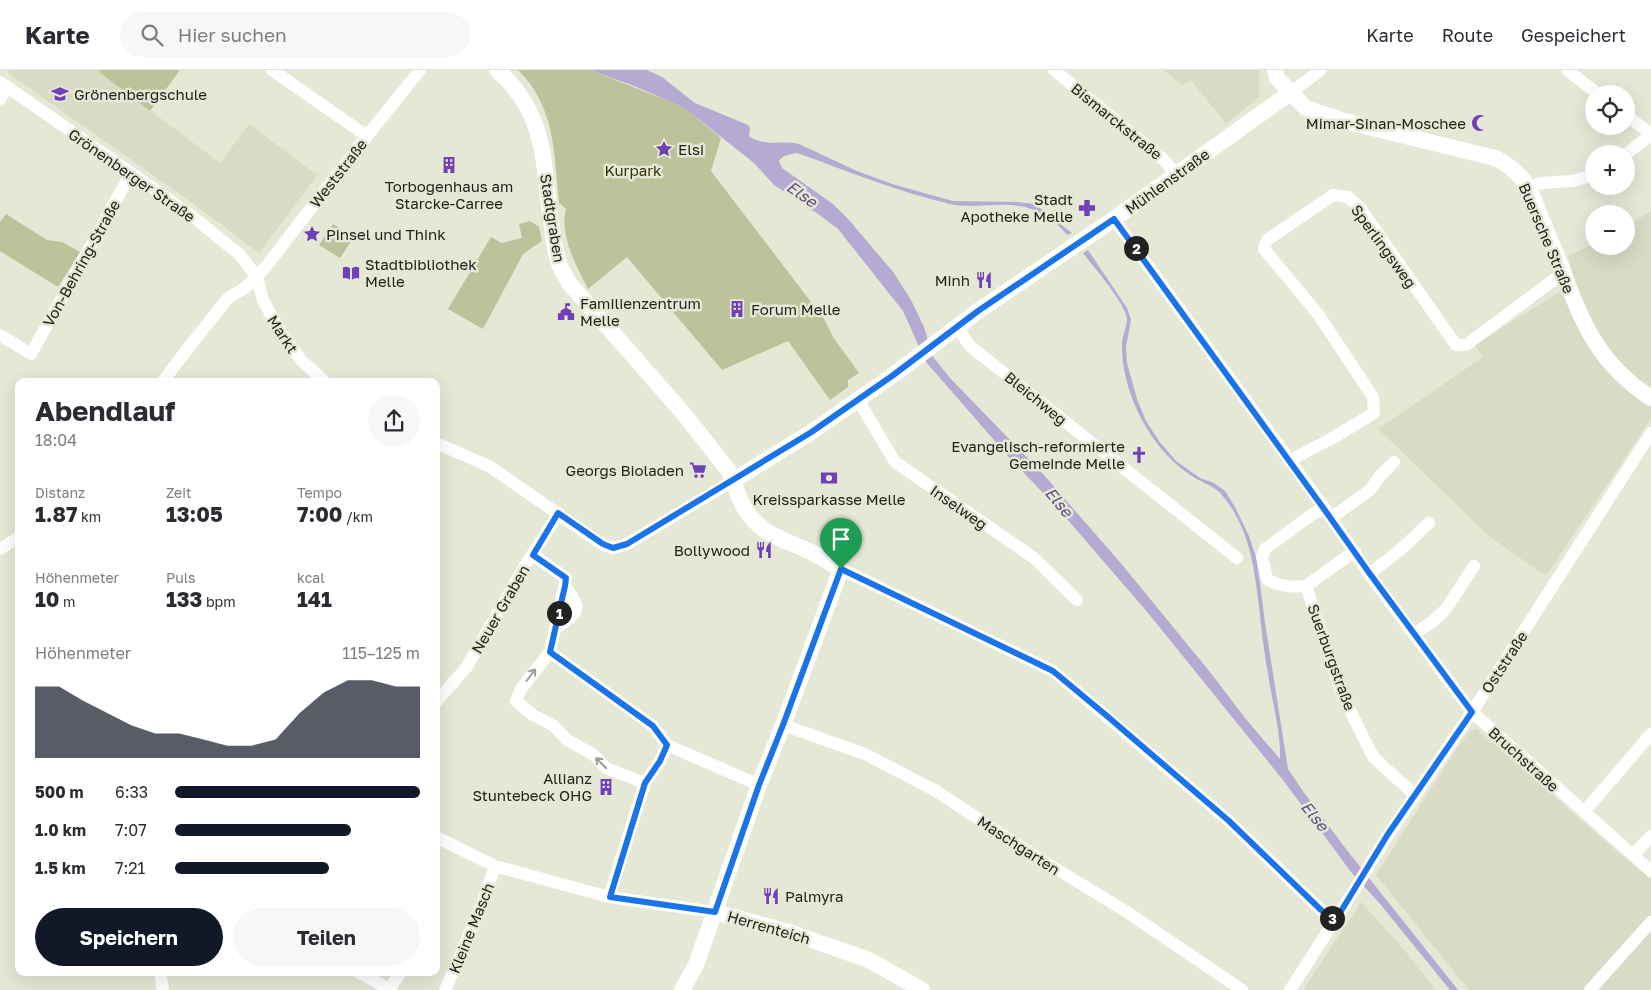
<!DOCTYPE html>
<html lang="de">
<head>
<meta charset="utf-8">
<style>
  :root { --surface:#fff; --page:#f7f7f7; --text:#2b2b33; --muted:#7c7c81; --line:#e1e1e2; --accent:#111827 }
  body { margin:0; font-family:"Golos Text",sans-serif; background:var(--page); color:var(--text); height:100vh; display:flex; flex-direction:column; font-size:19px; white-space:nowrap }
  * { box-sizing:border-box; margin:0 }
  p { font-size:16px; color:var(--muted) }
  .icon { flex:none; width:28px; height:28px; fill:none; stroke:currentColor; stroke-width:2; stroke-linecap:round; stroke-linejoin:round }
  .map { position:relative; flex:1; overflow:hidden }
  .panel { position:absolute; left:15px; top:308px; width:425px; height:598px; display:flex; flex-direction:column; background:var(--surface); border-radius:10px; box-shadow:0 5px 20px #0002 }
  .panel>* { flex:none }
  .controls { position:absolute; left:1585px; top:15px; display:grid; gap:10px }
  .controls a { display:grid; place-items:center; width:50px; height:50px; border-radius:50%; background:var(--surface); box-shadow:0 5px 20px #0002; font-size:25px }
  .pin { position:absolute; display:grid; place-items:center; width:42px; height:42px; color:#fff; margin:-51px -21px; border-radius:50% 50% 50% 0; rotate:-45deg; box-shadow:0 0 5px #0007 }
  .pin .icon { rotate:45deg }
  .km { position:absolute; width:25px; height:25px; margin:-12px; border-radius:50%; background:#222; color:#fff; font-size:14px; line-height:25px; text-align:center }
  .round { display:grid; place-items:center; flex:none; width:52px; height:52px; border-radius:26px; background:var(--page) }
  .head { display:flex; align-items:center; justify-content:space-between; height:85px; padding:0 20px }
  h1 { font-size:28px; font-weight:700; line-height:38px }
  .figures { display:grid; grid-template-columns:repeat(3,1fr); gap:8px; height:85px; padding:5px 20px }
  .figures div { display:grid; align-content:center }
  .figures b { font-size:21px; font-weight:700 }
  .figures small { font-size:14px; font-weight:400 }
  .figures p { font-size:14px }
  .chart { height:140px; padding:10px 20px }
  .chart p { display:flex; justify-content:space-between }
  .chart svg { width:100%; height:90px; margin-top:5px; fill:var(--accent); opacity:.7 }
  .button { display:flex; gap:10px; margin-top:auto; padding:10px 20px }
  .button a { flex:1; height:58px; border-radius:30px; background:var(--accent); color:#fff; font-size:20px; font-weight:700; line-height:58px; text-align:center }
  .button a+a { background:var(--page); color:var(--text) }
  ul { padding:0 20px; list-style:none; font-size:16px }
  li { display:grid; grid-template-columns:80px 60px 1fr; align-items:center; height:38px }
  li i { height:12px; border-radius:6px; background:var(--accent) }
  header { display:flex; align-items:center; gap:30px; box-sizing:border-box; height:70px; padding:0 25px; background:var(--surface); border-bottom:1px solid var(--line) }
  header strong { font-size:24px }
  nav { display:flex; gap:28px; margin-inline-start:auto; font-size:18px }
  .search { width:350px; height:45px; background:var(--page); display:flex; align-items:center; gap:12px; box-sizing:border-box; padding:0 18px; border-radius:28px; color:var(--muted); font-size:19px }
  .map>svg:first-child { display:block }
  .built { fill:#d9dcc4 }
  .green { fill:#bdc29b }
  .water { fill:#b5aad2 }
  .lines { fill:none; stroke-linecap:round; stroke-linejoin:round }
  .street { stroke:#fff; stroke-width:12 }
  .secondary { stroke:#fff; stroke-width:16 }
  .oneway { stroke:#9b9c99 }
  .route-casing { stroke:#fff; stroke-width:10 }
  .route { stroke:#1a73e8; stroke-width:6 }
  .labels { text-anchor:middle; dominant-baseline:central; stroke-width:5; stroke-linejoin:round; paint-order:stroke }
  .poi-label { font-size:15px; fill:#21221c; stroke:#e6e8d6; text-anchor:start }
  .street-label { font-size:15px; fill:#21221c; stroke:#e6e8d6 }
  .park-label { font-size:15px; fill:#313300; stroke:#e6e8d6 }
  .water-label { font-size:16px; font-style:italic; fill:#5d4c81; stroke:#e6e8d6 }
</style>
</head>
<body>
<header>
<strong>Karte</strong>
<div class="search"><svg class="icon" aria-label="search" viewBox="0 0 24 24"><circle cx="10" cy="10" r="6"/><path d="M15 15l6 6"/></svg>Hier suchen</div>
<nav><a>Karte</a><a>Route</a><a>Gespeichert</a></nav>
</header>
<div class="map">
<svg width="1651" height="920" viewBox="0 0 1651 920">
  <rect width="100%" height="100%" fill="#e6e8d6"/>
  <!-- built -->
  <path class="built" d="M10 0H101L99 2 220 93 249 54 317 105 259 183 191 132 8 3Z
    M1164 0H1259V27L1226 54 1191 10 1182 15Z
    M1651 141V349L1546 506 1490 467 1378 359 1483 287 1475 275 1575 212 1568 186 1594 174V176H1626V156Z
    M1477 659 1613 778 1651 809V920H1469L1376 805 1457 678 1471 660Z
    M1361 832 1401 876 1436 920H1303Z"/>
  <!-- green -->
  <path class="green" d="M101 0H180L150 41 99 2Z
    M518 0H590L674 33 687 40 721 68 711 101 824 249 833 267 859 303 848 310V317L830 330 788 271 722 300 627 187 588 219C577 197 559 165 566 139L559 133C554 85 556 37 518 0Z
    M6 144 47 170 62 172 80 182 58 217 0 181V152Z
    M530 151 539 157 542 171 523 184 483 259 448 239 491 167 502 173 522 168 519 154Z
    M333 154 354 167 340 188 319 175Z"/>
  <!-- water -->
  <path class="water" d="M590 0H647L662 7 695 33 748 55 750 58 749 66C763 77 783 70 799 74L857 101 892 114 953 131 1017 132 1035 134 1072 163 1067 165C1059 155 1047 145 1034 140 1010 129 976 140 950 134 898 122 848 101 797 83 790 84 783 85 779 91L782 98 833 134 849 150 894 203 911 230 924 257 933 287 951 309 1043 404 1119 491 1210 602 1245 648 1280 689C1281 661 1272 632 1268 604 1264 581 1261 559 1259 536 1254 496 1249 456 1221 424 1214 416 1203 413 1195 408 1172 394 1155 374 1142 350 1131 329 1122 303 1122 278 1121 268 1127 258 1127 249 1126 234 1093 196 1083 183L1088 180 1127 238 1131 250 1126 277 1127 293 1137 329 1146 351 1159 371 1176 391 1200 408 1214 413 1225 421 1235 437 1249 466 1256 487 1260 513 1265 553 1288 699 1305 724 1346 779 1458 920H1450L1381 835 1351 802 1283 710 1148 543 1061 442 1007 385 926 292 903 241 838 159 818 144 774 115 754 93 687 40 674 33 634 16Z"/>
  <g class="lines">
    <!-- street -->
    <path class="street" d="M272 0 367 66
      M1054 0 1165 91 1176 105
      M1567 0 1598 24
      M0 12 150 116 197 150 240 185 257 207 263 230 280 261 301 290 324 311
      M1290 23 1321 0
      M0 29 8 17
      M1626 45 1651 64
      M1626 84 1651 65
      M1529 118 1540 113 1573 111 1594 105
      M1114 149 1325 439 1369 504 1472 642 1651 801
      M957 256 969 275 975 280 1237 488
      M0 265 31 284 131 103
      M163 311 189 277 228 228 245 218 264 199 367 66 420 0
      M858 330 895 392 1034 488 1077 530
      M436 373 489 396 603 475 613 478 627 474 734 410
      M1289 391 1336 366 1374 343 1373 327 1318 244 1264 179 1267 170 1333 125 1348 127 1360 138 1456 275H1466L1563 203
      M1331 448 1370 420 1380 406 1394 392
      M0 479 19 467
      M1355 481 1306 516 1340 619 1363 667 1374 688 1415 725
      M533 485 566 508 550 582 653 656 667 675 759 715
      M841 499 1053 601 1229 751 1321 840 1335 851
      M1369 504 1399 481 1429 453
      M1306 516C1292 517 1279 517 1267 509L1262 487 1265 479 1314 443 1325 439
      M556 558C579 542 583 540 565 516
      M1414 564 1432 552 1446 539 1474 496
      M550 582 521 619 516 631 533 645 554 656 567 670 594 685 606 698 645 713
      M436 632 466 598 526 494 559 443
      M783 655 865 684 936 721 1027 781 1127 842 1242 920
      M1584 742 1651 664
      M436 767 495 796 609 827 715 842
      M1633 785 1651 766
      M609 827 645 713 660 691 667 675
      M160 901 163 920
      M356 901 391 920
      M389 919 402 901
      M445 920 482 834 495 796
      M1290 920 1353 822 1388 765 1472 642 1651 363
      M1590 920 1651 852"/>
    <!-- secondary -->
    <path class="secondary" d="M497 0C549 45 542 96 552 158 554 171 555 184 560 196 562 201 566 207 569 213L684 344 728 400C735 412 737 427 745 439 762 466 784 469 811 482 821 487 831 494 841 499L783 655 759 715 696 895 682 920
      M1275 0 1277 8 1306 38 1344 51 1495 88C1510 95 1520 104 1529 118 1540 145 1551 172 1562 199 1583 255 1599 294 1651 328
      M734 410 810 363 892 306 978 241 1114 149 1290 23
      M715 842 789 862 869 890 922 920"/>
  </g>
  <!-- one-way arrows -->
  <defs><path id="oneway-shaft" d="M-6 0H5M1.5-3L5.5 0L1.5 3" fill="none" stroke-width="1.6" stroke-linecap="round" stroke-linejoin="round" transform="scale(1.25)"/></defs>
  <g class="oneway">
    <use href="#oneway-shaft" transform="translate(531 605) rotate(-53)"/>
    <use href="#oneway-shaft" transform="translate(601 693) rotate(-135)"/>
  </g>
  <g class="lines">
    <!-- route casing -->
    <g class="route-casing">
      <path id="route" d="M1114 149 1324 439 1370 504 1472 642 1388 764 1335 851 1321 840 1229 751 1107 646 1053 601 841 499 783 655 759 715 715 842 610 827 645 713 660 691 667 675 653 656 550 582 565 516 566 508 533 485 558 443 603 474 613 478 627 474 810 363 892 306 978 241Z"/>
    </g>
    <!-- route -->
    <use href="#route" class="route"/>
  </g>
  <!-- icons -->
  <defs>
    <g id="school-bare" transform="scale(1.35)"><path d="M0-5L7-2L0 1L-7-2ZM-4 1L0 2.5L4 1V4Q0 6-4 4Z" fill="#6f40b7" stroke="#e6e8d6" stroke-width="2.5" paint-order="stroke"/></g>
    <g id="mosque-bare" transform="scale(1.35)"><path d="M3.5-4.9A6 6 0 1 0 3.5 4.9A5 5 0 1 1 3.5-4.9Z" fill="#6f40b7" stroke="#e6e8d6" stroke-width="2.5" paint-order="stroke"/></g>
    <g id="sight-bare" transform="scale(1.35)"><path d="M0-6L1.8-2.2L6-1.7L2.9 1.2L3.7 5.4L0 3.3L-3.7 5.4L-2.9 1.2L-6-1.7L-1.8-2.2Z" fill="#6f40b7" stroke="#e6e8d6" stroke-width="2.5" paint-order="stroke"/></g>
    <g id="building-bare" transform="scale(1.35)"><path d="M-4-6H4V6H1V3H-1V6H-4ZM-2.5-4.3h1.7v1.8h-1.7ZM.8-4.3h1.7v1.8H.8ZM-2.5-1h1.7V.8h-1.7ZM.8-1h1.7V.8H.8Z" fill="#6f40b7" stroke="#e6e8d6" stroke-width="2.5" paint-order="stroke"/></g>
    <g id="pharmacy-bare" transform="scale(1.35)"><path d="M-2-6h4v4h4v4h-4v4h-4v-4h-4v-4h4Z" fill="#6f40b7" stroke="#e6e8d6" stroke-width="2.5" paint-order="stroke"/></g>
    <g id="library-bare" transform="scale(1.35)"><path d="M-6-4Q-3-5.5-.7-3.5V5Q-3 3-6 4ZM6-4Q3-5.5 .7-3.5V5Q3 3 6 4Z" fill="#6f40b7" stroke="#e6e8d6" stroke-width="2.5" paint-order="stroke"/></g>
    <g id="restaurant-bare" transform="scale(1.35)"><path d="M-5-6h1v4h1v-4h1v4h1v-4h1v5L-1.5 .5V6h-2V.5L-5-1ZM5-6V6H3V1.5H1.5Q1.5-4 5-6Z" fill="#6f40b7" stroke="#e6e8d6" stroke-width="2.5" paint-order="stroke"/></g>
    <g id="civic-bare" transform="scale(1.35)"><path d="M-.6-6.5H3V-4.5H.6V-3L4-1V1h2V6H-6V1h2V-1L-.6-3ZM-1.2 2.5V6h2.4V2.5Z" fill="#6f40b7" stroke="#e6e8d6" stroke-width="2.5" paint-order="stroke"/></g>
    <g id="church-bare" transform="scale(1.35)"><path d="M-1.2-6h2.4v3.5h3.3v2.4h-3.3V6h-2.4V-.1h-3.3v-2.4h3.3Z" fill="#6f40b7" stroke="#e6e8d6" stroke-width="2.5" paint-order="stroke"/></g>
    <g id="supermarket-bare" transform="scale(1.35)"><path d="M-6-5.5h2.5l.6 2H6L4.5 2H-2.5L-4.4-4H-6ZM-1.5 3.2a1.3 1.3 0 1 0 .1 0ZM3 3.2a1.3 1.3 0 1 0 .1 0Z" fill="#6f40b7" stroke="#e6e8d6" stroke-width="2.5" paint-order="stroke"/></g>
    <g id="bank-bare" transform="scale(1.35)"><path d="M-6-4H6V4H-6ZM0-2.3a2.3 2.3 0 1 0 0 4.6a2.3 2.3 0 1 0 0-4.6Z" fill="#6f40b7" stroke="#e6e8d6" stroke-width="2.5" paint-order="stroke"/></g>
  </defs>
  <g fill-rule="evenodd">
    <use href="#school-bare" x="60" y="24"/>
    <use href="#mosque-bare" x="1480" y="53"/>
    <use href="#sight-bare" x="664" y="79"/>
    <use href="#building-bare" x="449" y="95"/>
    <use href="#pharmacy-bare" x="1087" y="138"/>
    <use href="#sight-bare" x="312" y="164"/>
    <use href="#library-bare" x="351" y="203"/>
    <use href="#restaurant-bare" x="984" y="210"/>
    <use href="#building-bare" x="737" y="239"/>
    <use href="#civic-bare" x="566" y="242"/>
    <use href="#church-bare" x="1139" y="385"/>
    <use href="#supermarket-bare" x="698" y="400"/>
    <use href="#bank-bare" x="829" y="408"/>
    <use href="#restaurant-bare" x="764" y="480"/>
    <use href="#building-bare" x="606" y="717"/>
    <use href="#restaurant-bare" x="771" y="826"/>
  </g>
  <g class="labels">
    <!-- poi labels -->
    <g class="poi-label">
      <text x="74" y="24">Grönenbergschule</text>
      <text x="1466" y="53" text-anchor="end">Mimar-Sinan-Moschee</text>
      <text x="678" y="79">Elsi</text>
      <text x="449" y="116" text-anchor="middle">Torbogenhaus am<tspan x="449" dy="17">Starcke-Carree</tspan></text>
      <text x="1073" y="129" text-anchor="end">Stadt<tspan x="1073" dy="17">Apotheke Melle</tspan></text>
      <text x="326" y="164">Pinsel und Think</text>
      <text x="365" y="194">Stadtbibliothek<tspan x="365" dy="17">Melle</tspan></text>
      <text x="970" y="210" text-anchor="end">Minh</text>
      <text x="580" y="233">Familienzentrum<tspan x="580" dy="17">Melle</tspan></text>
      <text x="751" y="239">Forum Melle</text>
      <text x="1125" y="376" text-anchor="end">Evangelisch-reformierte<tspan x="1125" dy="17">Gemeinde Melle</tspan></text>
      <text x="684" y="400" text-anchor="end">Georgs Bioladen</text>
      <text x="829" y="429" text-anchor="middle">Kreissparkasse Melle</text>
      <text x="750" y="480" text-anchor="end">Bollywood</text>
      <text x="592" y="708" text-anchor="end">Allianz<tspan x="592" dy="17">Stuntebeck OHG</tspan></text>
      <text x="785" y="826">Palmyra</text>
    </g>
    <!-- street labels -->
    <g class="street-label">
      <text transform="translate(1117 51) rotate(39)">Bismarckstraße</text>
      <text transform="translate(338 103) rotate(-52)">Weststraße</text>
      <text transform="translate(132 105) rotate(35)">Grönenberger Straße</text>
      <text transform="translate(1167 111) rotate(-36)">Mühlenstraße</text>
      <text transform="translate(553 148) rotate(81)">Stadtgraben</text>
      <text transform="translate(1547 168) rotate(67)">Buersche Straße</text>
      <text transform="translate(1384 176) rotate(54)">Sperlingsweg</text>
      <text transform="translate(81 193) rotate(-61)">Von-Behring-Straße</text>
      <text transform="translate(283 264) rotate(57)">Markt</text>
      <text transform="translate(1036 328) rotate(39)">Bleichweg</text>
      <text transform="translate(959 437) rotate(35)">Inselweg</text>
      <text transform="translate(500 539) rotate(-60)">Neuer Graben</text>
      <text transform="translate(1332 587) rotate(70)">Suerburgstraße</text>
      <text transform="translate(1504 592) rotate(-57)">Oststraße</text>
      <text transform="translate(1524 689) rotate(42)">Bruchstraße</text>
      <text transform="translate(1019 775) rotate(33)">Maschgarten</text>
      <text transform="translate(769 857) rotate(16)">Herrenteich</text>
      <text transform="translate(471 858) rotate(-68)">Kleine Masch</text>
    </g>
    <!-- park labels -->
    <g class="park-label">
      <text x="633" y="100">Kurpark</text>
    </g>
    <!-- water labels -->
    <g class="water-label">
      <text transform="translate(802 124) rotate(35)">Else</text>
      <text transform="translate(1059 432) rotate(50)">Else</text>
      <text transform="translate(1315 746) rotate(51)">Else</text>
    </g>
  </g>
</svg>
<div class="controls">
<a><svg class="icon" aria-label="locate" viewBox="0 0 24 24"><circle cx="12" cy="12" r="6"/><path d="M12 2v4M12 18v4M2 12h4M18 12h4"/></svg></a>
<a>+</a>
<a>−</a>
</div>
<div class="pin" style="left:841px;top:499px;background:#1e9e55"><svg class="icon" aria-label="arrive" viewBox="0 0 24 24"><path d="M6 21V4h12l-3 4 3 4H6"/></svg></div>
<b class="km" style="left:559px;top:543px">1</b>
<b class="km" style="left:1136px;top:178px">2</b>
<b class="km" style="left:1332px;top:848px">3</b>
<section class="panel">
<div class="head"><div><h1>Abendlauf</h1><p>18:04</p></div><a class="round"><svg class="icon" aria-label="share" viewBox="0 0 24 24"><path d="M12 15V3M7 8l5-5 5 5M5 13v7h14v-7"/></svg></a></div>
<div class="figures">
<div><p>Distanz</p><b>1.87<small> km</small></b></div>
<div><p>Zeit</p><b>13:05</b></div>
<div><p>Tempo</p><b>7:00<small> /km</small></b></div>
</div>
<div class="figures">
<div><p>Höhenmeter</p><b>10<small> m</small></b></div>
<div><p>Puls</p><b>133<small> bpm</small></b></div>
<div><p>kcal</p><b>141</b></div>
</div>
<div class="chart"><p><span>Höhenmeter</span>115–125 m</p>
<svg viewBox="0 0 160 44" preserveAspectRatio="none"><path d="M0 44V9L10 9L20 16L30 22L40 28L50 32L60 32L70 35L80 38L90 38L100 35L110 22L120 12L130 6L140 6L150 9L160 9V44z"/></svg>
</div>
<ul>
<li><b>500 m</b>6:33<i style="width:100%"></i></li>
<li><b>1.0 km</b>7:07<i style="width:72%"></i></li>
<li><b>1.5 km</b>7:21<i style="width:63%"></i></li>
</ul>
<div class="button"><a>Speichern</a><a>Teilen</a></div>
</section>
</div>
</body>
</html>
